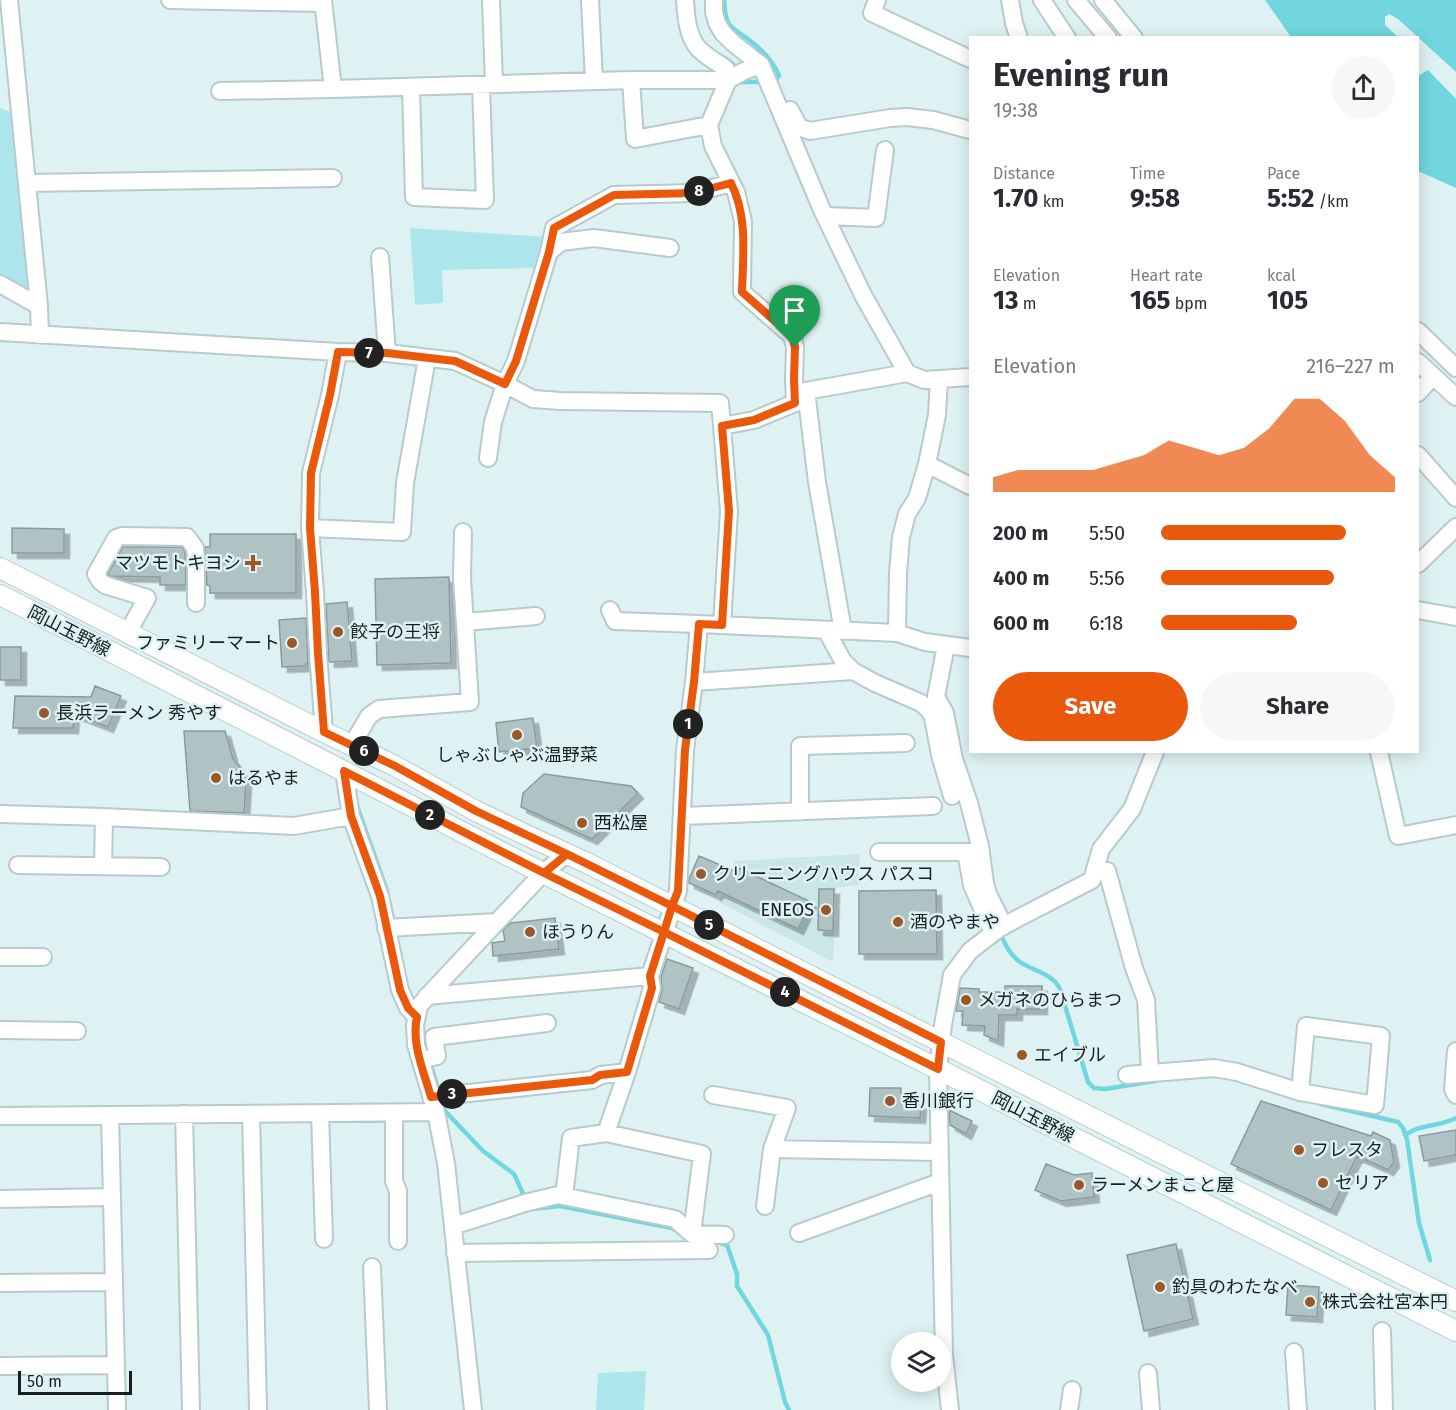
<!DOCTYPE html>
<html lang="en">
<head>
<meta charset="utf-8">
<style>
  :root { --surface:#fff; --page:#f7f7f7; --text:#2b2b33; --muted:#7c7c81; --accent:#ea580c }
  body { margin:0; font-family:"Fira Sans","Noto Sans JP",sans-serif; background:var(--page); color:var(--text); height:100vh; display:flex; flex-direction:column; font-size:22px; white-space:nowrap }
  * { box-sizing:border-box; margin:0 }
  p { font-size:20px; color:var(--muted) }
  .icon { flex:none; width:33px; height:33px; fill:none; stroke:currentColor; stroke-width:2; stroke-linecap:round; stroke-linejoin:round }
  .map { position:relative; flex:1; overflow:hidden }
  .drawer { position:absolute; left:969px; top:36px; width:450px; height:717px; display:flex; flex-direction:column; background:var(--surface); border-radius:0px; box-shadow:0 3px 15px #0003 }
  .drawer>* { flex:none }
  .fabs { position:absolute; left:891px; top:1332px; display:grid; gap:12px }
  .fabs a { display:grid; place-items:center; width:60px; height:60px; border-radius:50%; background:var(--surface); box-shadow:0 3px 15px #0003; font-size:30px }
  .scale { position:absolute; left:18px; bottom:15px; width:114px; box-sizing:border-box; padding-left:6px; border:3px solid #181f1f; border-top:0; font-size:16px; line-height:21px; white-space:nowrap; color:#181f1f; -webkit-text-stroke:4px #dff2f3; paint-order:stroke }
  .pin { position:absolute; display:grid; place-items:center; width:51px; height:51px; color:#fff; margin:-62px -26px; border-radius:50% 50% 50% 0; rotate:-45deg; box-shadow:0 0 6px #0007 }
  .pin .icon { rotate:45deg }
  .km { position:absolute; width:30px; height:30px; margin:-15px; border-radius:50%; background:#222; color:#fff; font-size:16px; line-height:30px; text-align:center }
  .round { display:grid; place-items:center; flex:none; width:63px; height:63px; border-radius:32px; background:var(--page) }
  .overview { display:flex; align-items:center; justify-content:space-between; height:102px; padding:0 24px }
  h1 { font-size:33px; font-weight:700; line-height:45px }
  .stats { display:grid; grid-template-columns:repeat(3,1fr); gap:9px; height:102px; padding:6px 24px }
  .stats div { display:grid; align-content:center }
  .stats b { font-size:26px; font-weight:700 }
  .stats small { font-size:16px; font-weight:400 }
  .stats p { font-size:16px }
  .chart { height:168px; padding:12px 24px }
  .chart p { display:flex; justify-content:space-between }
  .chart svg { width:100%; height:108px; margin-top:6px; fill:var(--accent); opacity:.7 }
  .button { display:flex; gap:12px; margin-top:auto; padding:12px 24px }
  .button a { flex:1; height:69px; border-radius:36px; background:var(--accent); color:#fff; font-size:24px; font-weight:700; line-height:69px; text-align:center }
  .button a+a { background:var(--page); color:var(--text) }
  ul { padding:0 24px; list-style:none; font-size:20px }
  li { display:grid; grid-template-columns:96px 72px 1fr; align-items:center; height:45px }
  li i { height:15px; border-radius:8px; background:var(--accent) }
  .map>svg:first-child { display:block }
  .built { fill:#cae6e9 }
  .green { fill:#ace6ec }
  .water { fill:#71d6df }
  .lines { fill:none; stroke-linecap:round; stroke-linejoin:round }
  .stream { stroke:#71d6df; stroke-width:4.5 }
  .building { fill:#b0c3c4; stroke:#8a9b9d; stroke-width:1.5; filter:url(#shadow) }
  .minor-casing { stroke:#b8cacc; stroke-width:20 }
  .major-casing { stroke:#b8cacc; stroke-width:22 }
  .minor { stroke:#fff; stroke-width:16 }
  .major { stroke:#fff; stroke-width:20 }
  .route-casing { stroke:#fff; stroke-width:12 }
  .route { stroke:#ea580c; stroke-width:8 }
  .poi-dot { fill:#9a5727; stroke:#dff2f3; stroke-width:2 }
  .labels { text-anchor:middle; dominant-baseline:central; stroke-width:5; stroke-linejoin:round; paint-order:stroke }
  .poi-label { font-size:18px; fill:#181f1f; stroke:#dff2f3; text-anchor:start }
  .street-label { font-size:18px; fill:#181f1f; stroke:#dff2f3 }
</style>
</head>
<body>
<div class="map">
<svg width="1456" height="1410" viewBox="0 0 1456 1410">
  <defs>
    <filter id="shadow"><feDropShadow dx="5.5" dy="5.5" stdDeviation="0" flood-color="#0004"/></filter>
  </defs>
  <rect width="100%" height="100%" fill="#dff2f3"/>
  <!-- built -->
  <path class="built" d="M860 854 858 885 836 888 833 962 719 902 735 861Z"/>
  <!-- green -->
  <path class="green" d="M0 108 13 113 33 289 28 292 0 277Z
    M410 228 547 237 536 268 442 270 443 303 415 305Z
    M646 1371 644 1410H596L598 1373Z"/>
  <!-- water -->
  <path class="water" d="M1265 0H1456V72L1398 19 1389 14 1385 17V25L1398 37H1291Z
    M1428 70 1456 99V188L1418 171V76Z"/>
  <g class="lines">
    <!-- stream -->
    <path class="stream" d="M724 0C725 8 724 17 729 24 733 30 741 34 748 39 762 49 771 59 779 75L776 80
      M725 58 732 63 736 68
      M737 82H759
      M782 316 797 331
      M357 806 387 891
      M389 902 394 923
      M1000 933C1005 944 1010 955 1020 962 1033 971 1052 973 1060 989L1088 1082 1094 1088 1105 1089 1155 1081
      M423 1032 431 1066 445 1111 483 1151 514 1174 526 1200
      M1321 1104 1398 1122 1403 1128 1407 1139 1419 1223 1430 1260
      M1405 1135C1422 1123 1440 1127 1456 1118
      M532 1209 560 1206 672 1228 679 1232
      M717 1242 727 1245 737 1274V1286L768 1335 785 1402 789 1410"/>
  </g>
  <!-- building -->
  <path class="building" d="M12 528 64 529V553H12Z
    M210 534H296V593H210V586L207 585 205 547H210Z
    M123 547H182L185 552 186 585H160V577L110 576 108 574Z
    M449 577 451 663 377 665 375 579Z
    M347 602 352 661 329 662 326 604Z
    M306 618 308 664H306V666L282 667 279 620Z
    M0 647H21V680H0Z
    M95 686 121 696 108 727 74 714 73 728H13L15 696 91 697Z
    M533 718 537 748 499 752 496 723Z
    M184 731H225L233 759 240 767 246 783 244 813 190 811Z
    M544 774 631 786 638 793 592 839 521 807 523 793Z
    M699 856 737 872 739 868 811 902 798 929 718 891 716 895 689 883V879Z
    M819 889H834L833 931 818 930Z
    M936 890 937 954H859V891Z
    M555 918 559 949 493 956 492 943 505 941 503 930 511 923Z
    M667 959 693 968 679 1009 659 1002 662 990 661 977Z
    M1005 986H1042V1009H1017V1015H999L998 1041 984 1035 985 1026 962 1025 963 1011H956L960 988 979 989V992H1005Z
    M870 1088H901V1097L910 1098V1104H921L920 1118 869 1116Z
    M1261 1101 1371 1136 1373 1132 1390 1140 1394 1162 1388 1170 1357 1156 1331 1210 1231 1164Z
    M949 1110 972 1121 966 1134 950 1125Z
    M1456 1130V1155L1424 1161 1419 1136Z
    M1046 1164 1074 1175 1092 1173 1094 1197 1061 1201 1035 1190Z
    M1176 1244 1193 1319 1144 1331 1127 1255Z
    M1288 1285 1319 1287 1317 1317 1286 1315Z"/>
  <g class="lines">
    <!-- minor casing -->
    <g class="minor-casing">
      <path id="minor" d="M9 0 39 306 40 335
        M170 0 323 3
        M323 0 333 89 631 80H728L744 71 761 65
        M491 0 494 84
        M590 0 594 81
        M685 0C686 15 687 35 698 48 705 56 717 62 726 69L728 80 709 125 713 146 736 192 743 221 742 292 792 336 795 347 794 379 795 403
        M714 0V12L717 23 723 33 733 43 761 65 822 210 863 295 907 373
        M877 0 872 13 970 59
        M1010 0 1014 23 1019 38
        M1042 0 1067 38
        M1076 0 1108 38
        M1103 0 1134 38
        M631 80 635 139 709 125
        M411 87 414 197 485 200 481 85
        M220 91 333 89
        M790 110 799 127 810 131 890 118 907 117 933 120 970 130
        M27 183 333 178
        M826 216 876 218 885 150
        M549 252 554 228 614 195 693 193 731 183
        M380 257 387 353
        M0 284 39 306
        M1418 331 1456 368
        M0 332 338 352 387 353 455 361 505 384 533 399 561 401 720 403 722 426 754 420 795 403 806 391 907 373 924 380 970 377
        M1418 362 1456 397
        M806 391 817 482 843 631
        M1418 393 1432 377
        M722 426 729 511 722 625
        M1418 455 1456 498
        M488 458 493 422 505 384 516 361 549 252 561 242 594 238 670 248
        M927 464 970 486
        M310 528 402 532 405 483 427 358
        M1418 564 1456 527
        M610 610 615 621 699 624 897 633 925 642 970 648
        M1418 610 1456 617
        M465 622 536 616
        M826 630 843 661 853 671 875 683 921 703 929 710 933 717 940 755 952 796
        M128 632 147 598 105 585 100 581 96 574 116 538 122 536 187 537 195 548 196 559V603
        M897 633 898 573 901 537 907 514 917 498 927 464 937 415 939 379
        M946 645 936 697 945 713 954 759 969 803 980 846 985 883 988 894 1004 926
        M694 682 853 671
        M324 732 318 653 315 592 310 528 311 473 330 395 338 352
        M352 745 369 716 379 709 470 702 462 578 463 532
        M1379 752 1398 836 1456 825
        M344 771 351 816 380 896 400 990 408 1008 417 1017
        M800 812V746L906 743
        M0 814 104 817 294 826 351 816
        M682 816 933 806
        M879 852H981
        M966 852 972 885 993 933
        M18 865 161 867
        M103 866 104 817
        M1095 869 1107 871 1134 968 1146 1000 1150 1073
        M386 928 497 922
        M0 957H43
        M427 996 650 976 678 891 685 750 694 682 699 624
        M0 1030 77 1031
        M1456 1051 1453 1089 1456 1095
        M421 1060 437 1056 434 1037 547 1023
        M1127 1075 1214 1068 1237 1072 1300 1092 1375 1105 1381 1036 1306 1026 1300 1092
        M713 1095 787 1108 772 1149 765 1206
        M431 1097 592 1080 601 1075 627 1072
        M320 1113 324 1239
        M394 1113V1181L398 1191V1241
        M184 1114 191 1410
        M251 1114 258 1410
        M110 1115 117 1410
        M0 1116 436 1112
        M606 1133 627 1072 652 988 650 976
        M772 1149 940 1152
        M564 1196 571 1138 606 1133 702 1154 692 1234
        M0 1199 112 1197
        M453 1226 525 1203 558 1195 675 1219 692 1234 725 1235
        M799 1233 940 1182
        M455 1253 709 1250
        M372 1267 378 1410
        M0 1283 114 1282
        M1382 1331 1384 1410
        M1294 1352 1298 1410
        M0 1366 116 1365
        M1148 1373 1151 1410
        M473 1410 446 1163 436 1112 416 1045 415 1025 419 1006 434 989 544 872 567 854
        M950 1410 944 1355 938 1069 943 1025 952 975 970 951 1001 927 1092 880 1101 849 1132 809 1155 752
        M1069 1410 1072 1390"/>
    </g>
    <!-- major casing -->
    <g class="major-casing">
      <path id="major" d="M0 568 324 732 395 766 476 811 526 835 585 862 941 1042 1456 1301
        M0 595 515 859 938 1069 1456 1331"/>
    </g>
    <!-- minor -->
    <use href="#minor" class="minor"/>
    <!-- major -->
    <use href="#major" class="major"/>
  </g>
  <g class="lines">
    <!-- route casing -->
    <g class="route-casing">
      <path id="route" d="M795 347 794 379 795 403 754 420 722 426 729 511 722 625 699 624 694 682 685 750 678 891 672 906 567 854 544 873 344 771 351 816 380 896 400 990 408 1008 417 1017C411 1043 424 1072 431 1097L592 1080 600 1075 627 1072 652 988 650 976 664 932 938 1069 941 1042 672 906 664 932 544 873 567 854 476 811 395 766 324 732 318 653 315 592 310 528 311 473 330 395 338 352 387 353 455 361 505 384 516 361 549 252 554 228 614 195 693 193 731 183C748 217 743 255 742 292L792 336 795 347"/>
    </g>
    <!-- route -->
    <use href="#route" class="route"/>
  </g>
  <!-- markers -->
  <g class="poi-dot">
    <path d="M250 554h6v6h6v6h-6v6h-6v-6h-6v-6h6z"/>
    <circle cx="338" cy="632" r="6"/>
    <circle cx="292" cy="643" r="6"/>
    <circle cx="44" cy="713" r="6"/>
    <circle cx="517" cy="735" r="6"/>
    <circle cx="216" cy="778" r="6"/>
    <circle cx="582" cy="823" r="6"/>
    <circle cx="701" cy="874" r="6"/>
    <circle cx="826" cy="910" r="6"/>
    <circle cx="898" cy="922" r="6"/>
    <circle cx="530" cy="932" r="6"/>
    <circle cx="966" cy="1000" r="6"/>
    <circle cx="1022" cy="1055" r="6"/>
    <circle cx="890" cy="1101" r="6"/>
    <circle cx="1299" cy="1150" r="6"/>
    <circle cx="1323" cy="1183" r="6"/>
    <circle cx="1079" cy="1185" r="6"/>
    <circle cx="1160" cy="1287" r="6"/>
    <circle cx="1310" cy="1302" r="6"/>
  </g>
  <g class="labels">
    <!-- poi labels -->
    <g class="poi-label">
      <text x="241" y="563" text-anchor="end">マツモトキヨシ</text>
      <text x="350" y="632">餃子の王将</text>
      <text x="280" y="643" text-anchor="end">ファミリーマート</text>
      <text x="56" y="713">長浜ラーメン 秀やす</text>
      <text x="517" y="755" text-anchor="middle">しゃぶしゃぶ温野菜</text>
      <text x="228" y="778">はるやま</text>
      <text x="594" y="823">西松屋</text>
      <text x="713" y="874">クリーニングハウス パスコ</text>
      <text x="814" y="910" text-anchor="end">ENEOS</text>
      <text x="910" y="922">酒のやまや</text>
      <text x="542" y="932">ほうりん</text>
      <text x="978" y="1000">メガネのひらまつ</text>
      <text x="1034" y="1055">エイブル</text>
      <text x="902" y="1101">香川銀行</text>
      <text x="1311" y="1150">フレスタ</text>
      <text x="1335" y="1183">セリア</text>
      <text x="1091" y="1185">ラーメンまこと屋</text>
      <text x="1172" y="1287">釣具のわたなべ</text>
      <text x="1322" y="1302">株式会社宮本円</text>
    </g>
    <!-- street labels -->
    <g class="street-label">
      <text transform="translate(69 631) rotate(27)">岡山玉野線</text>
      <text transform="translate(1033 1117) rotate(27)">岡山玉野線</text>
    </g>
  </g>
</svg>
<div class="fabs">
<a><svg class="icon" aria-label="layers" viewBox="0 0 24 24"><path d="M12 4l9 5-9 5-9-5zM3 14l9 5 9-5"/></svg></a>
</div>
<div class="scale">50 m</div>
<div class="pin" style="left:795px;top:347px;background:#1e9e55"><svg class="icon" aria-label="arrive" viewBox="0 0 24 24"><path d="M6 21V4h12l-3 4 3 4H6"/></svg></div>
<b class="km" style="left:688px;top:724px">1</b>
<b class="km" style="left:430px;top:815px">2</b>
<b class="km" style="left:452px;top:1094px">3</b>
<b class="km" style="left:785px;top:992px">4</b>
<b class="km" style="left:709px;top:925px">5</b>
<b class="km" style="left:364px;top:751px">6</b>
<b class="km" style="left:369px;top:353px">7</b>
<b class="km" style="left:699px;top:191px">8</b>
<section class="drawer">
<div class="overview"><div><h1>Evening run</h1><p>19:38</p></div><a class="round"><svg class="icon" aria-label="share" viewBox="0 0 24 24"><path d="M12 15V3M7 8l5-5 5 5M5 13v7h14v-7"/></svg></a></div>
<div class="stats">
<div><p>Distance</p><b>1.70<small> km</small></b></div>
<div><p>Time</p><b>9:58</b></div>
<div><p>Pace</p><b>5:52<small> /km</small></b></div>
</div>
<div class="stats">
<div><p>Elevation</p><b>13<small> m</small></b></div>
<div><p>Heart rate</p><b>165<small> bpm</small></b></div>
<div><p>kcal</p><b>105</b></div>
</div>
<div class="chart"><p><span>Elevation</span>216–227 m</p>
<svg viewBox="0 0 160 44" preserveAspectRatio="none"><path d="M0 44V38L10 35L20 35L30 35L40 35L50 32L60 29L70 23L80 26L90 29L100 26L110 18L120 6L130 6L140 15L150 29L160 38V44z"/></svg>
</div>
<ul>
<li><b>200 m</b>5:50<i style="width:79%"></i></li>
<li><b>400 m</b>5:56<i style="width:74%"></i></li>
<li><b>600 m</b>6:18<i style="width:58%"></i></li>
</ul>
<div class="button"><a>Save</a><a>Share</a></div>
</section>
</div>
</body>
</html>
